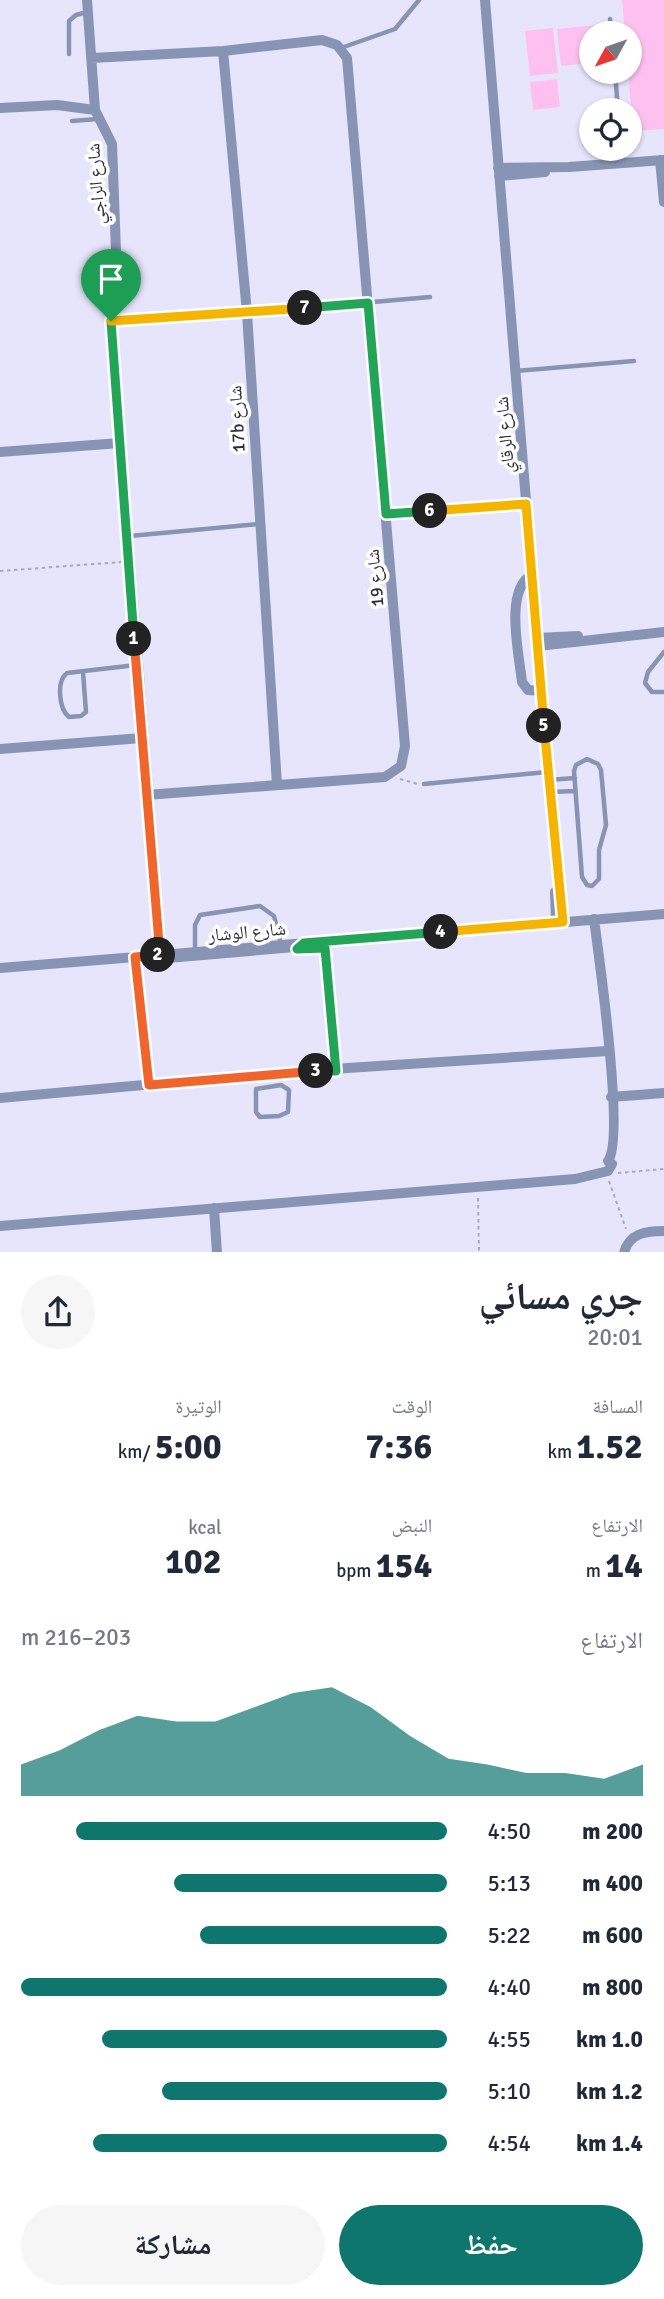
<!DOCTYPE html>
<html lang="ar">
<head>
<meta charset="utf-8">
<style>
  :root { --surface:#fff; --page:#f6f6f7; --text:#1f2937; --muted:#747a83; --accent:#0f766e }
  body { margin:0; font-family:Signika,"Noto Naskh Arabic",sans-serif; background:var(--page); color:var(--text); direction:rtl; height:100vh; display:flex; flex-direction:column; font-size:26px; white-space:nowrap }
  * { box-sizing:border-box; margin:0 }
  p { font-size:23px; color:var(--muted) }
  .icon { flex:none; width:38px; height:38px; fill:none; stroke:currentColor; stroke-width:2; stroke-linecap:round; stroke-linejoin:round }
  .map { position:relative; height:1252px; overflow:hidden; direction:ltr }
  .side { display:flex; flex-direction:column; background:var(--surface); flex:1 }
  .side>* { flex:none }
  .needle { width:46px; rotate:230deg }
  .fabs { position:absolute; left:579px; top:21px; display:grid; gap:14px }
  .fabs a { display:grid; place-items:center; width:63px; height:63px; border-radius:50%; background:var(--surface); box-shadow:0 2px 5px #0004; font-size:35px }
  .pin { position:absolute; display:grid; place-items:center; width:60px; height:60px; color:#fff; margin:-72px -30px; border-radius:50% 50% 50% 0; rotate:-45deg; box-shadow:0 0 7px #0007 }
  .pin .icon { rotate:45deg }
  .km { position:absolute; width:35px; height:35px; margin:-18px; border-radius:50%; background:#222; color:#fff; font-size:19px; line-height:35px; text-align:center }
  .round { display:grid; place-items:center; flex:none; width:74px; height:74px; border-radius:37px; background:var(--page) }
  .headline { display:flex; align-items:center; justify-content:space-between; height:119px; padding:0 21px }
  h1 { font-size:38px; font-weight:700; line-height:52px }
  .stats { display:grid; grid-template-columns:repeat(3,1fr); gap:10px; height:119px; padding:7px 21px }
  .stats div { display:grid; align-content:center }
  .stats b { font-size:35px; font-weight:700 }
  .stats small { font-size:19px; font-weight:400 }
  .stats p { font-size:19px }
  .chart { height:196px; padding:14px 21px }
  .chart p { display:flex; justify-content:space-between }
  .chart svg { width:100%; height:126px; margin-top:7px; fill:var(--accent); opacity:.7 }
  .cta { display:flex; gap:14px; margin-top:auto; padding:14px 21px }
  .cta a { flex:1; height:80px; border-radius:42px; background:var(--accent); color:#fff; font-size:28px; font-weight:700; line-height:80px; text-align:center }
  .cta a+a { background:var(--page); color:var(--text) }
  ul { padding:0 21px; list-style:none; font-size:23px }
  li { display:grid; grid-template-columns:112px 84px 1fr; align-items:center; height:52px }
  li i { height:18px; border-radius:9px; background:var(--accent) }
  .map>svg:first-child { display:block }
  .green { fill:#fec1ef }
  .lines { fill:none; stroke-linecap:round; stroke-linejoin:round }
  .path { stroke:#abaabd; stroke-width:2; stroke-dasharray:3.5 3.5; stroke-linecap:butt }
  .lane { stroke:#8894b3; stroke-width:4.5 }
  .street { stroke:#8894b3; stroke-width:10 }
  .split-1-casing { stroke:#fff; stroke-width:14 }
  .split-2-casing { stroke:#fff; stroke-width:14 }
  .split-3-casing { stroke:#fff; stroke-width:14 }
  .split-4-casing { stroke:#fff; stroke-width:14 }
  .split-5-casing { stroke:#fff; stroke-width:14 }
  .split-6-casing { stroke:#fff; stroke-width:14 }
  .split-7-casing { stroke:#fff; stroke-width:14 }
  .split-8-casing { stroke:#fff; stroke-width:14 }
  .split-1 { stroke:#22a559; stroke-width:9 }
  .split-2 { stroke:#f0652b; stroke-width:9 }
  .split-3 { stroke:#f0652b; stroke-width:9 }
  .split-4 { stroke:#22a559; stroke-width:9 }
  .split-5 { stroke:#f5b400; stroke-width:9 }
  .split-6 { stroke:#f5b400; stroke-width:9 }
  .split-7 { stroke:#22a559; stroke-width:9 }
  .split-8 { stroke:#f5b400; stroke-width:9 }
  .labels { text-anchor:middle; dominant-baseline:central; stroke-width:7; stroke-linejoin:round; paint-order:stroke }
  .street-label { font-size:18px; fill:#2e2d38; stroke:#fff }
</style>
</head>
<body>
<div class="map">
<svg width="664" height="1253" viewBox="0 0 664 1253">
  <rect width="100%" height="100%" fill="#e7e5fc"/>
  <!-- green -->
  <path class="green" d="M622 0H664V129L633 131 628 72 630 33H625Z
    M605 24 606 33H592L591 63 561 66 557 29Z
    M553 28 558 73 530 76 525 31Z
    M557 79 560 107 533 110 530 82Z"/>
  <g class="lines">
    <!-- path -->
    <path class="path" d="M122 320 235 312
      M0 571 121 562
      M400 779 418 784
      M326 952 335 1058
      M136 968 148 1074
      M618 1173 664 1169
      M609 1181 626 1229
      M478 1198 479 1253"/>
    <!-- lane -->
    <path class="lane" d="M610 19 612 33
      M341 48 395 29 419 0
      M69 54V21L76 15 87 12
      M615 72 618 110
      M72 121 98 119
      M622 149 623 162
      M247 313 430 297
      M516 371 634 361
      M387 514 525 504
      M130 536 258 524
      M664 652 648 672 645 683 652 692H664
      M83 672 86 712 81 716 69 717C59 709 56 681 67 673L136 665
      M587 759 598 764 601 770 606 825 599 850V879L592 886 587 885 582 877 574 771 576 765Z
      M549 780 575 778
      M424 784 547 772
      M551 792 575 791
      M195 951V925L200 915 260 906 274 916 281 944
      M131 961 142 963 292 950 302 946
      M281 1085 289 1090 288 1112 279 1116 260 1117 256 1112V1089Z"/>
    <!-- street -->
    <path class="street" d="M87 0 95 110 112 144 116 251 109 292 161 955
      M485 0 556 867 563 922
      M223 51 247 313 277 785
      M92 58 223 51 322 40 337 45 347 58 405 746 401 766 385 777 146 795
      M0 108 57 105 95 110
      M660 160 664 202
      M498 168 569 167 664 160
      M499 176 545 172
      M0 452 120 443
      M532 575C504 589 519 654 522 682L528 690 541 691
      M537 638 578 636
      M538 646 664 632
      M0 749 142 738
      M555 892 556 922
      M0 968 664 914
      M611 1097 664 1093
      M0 1098 286 1072 608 1051
      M214 1208 217 1253
      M0 1226 575 1179 608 1171 612 1164 608 1161C625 1139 599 957 594 919
      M624 1253C629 1233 646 1231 664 1231"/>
  </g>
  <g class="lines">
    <!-- split-1 casing -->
    <g class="split-1-casing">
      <path id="split-1" d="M111 321 134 639"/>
    </g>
    <!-- split-2 casing -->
    <g class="split-2-casing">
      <path id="split-2" d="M134 639 160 955H158"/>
    </g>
    <!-- split-3 casing -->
    <g class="split-3-casing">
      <path id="split-3" d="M158 955 135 957 149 1085 316 1071"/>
    </g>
    <!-- split-4 casing -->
    <g class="split-4-casing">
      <path id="split-4" d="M316 1071H336L325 948 297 949 304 943 441 932"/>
    </g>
    <!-- split-5 casing -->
    <g class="split-5-casing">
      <path id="split-5" d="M441 932 563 922 544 726"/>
    </g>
    <!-- split-6 casing -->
    <g class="split-6-casing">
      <path id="split-6" d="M430 511 526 504 544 726"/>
    </g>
    <!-- split-7 casing -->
    <g class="split-7-casing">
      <path id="split-7" d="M305 308 368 303 386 514 430 511"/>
    </g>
    <!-- split-8 casing -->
    <g class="split-8-casing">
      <path id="split-8" d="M111 321 305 308"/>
    </g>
    <!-- split-1 -->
    <use href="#split-1" class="split-1"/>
    <!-- split-2 -->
    <use href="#split-2" class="split-2"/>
    <!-- split-3 -->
    <use href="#split-3" class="split-3"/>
    <!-- split-4 -->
    <use href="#split-4" class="split-4"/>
    <!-- split-5 -->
    <use href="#split-5" class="split-5"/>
    <!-- split-6 -->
    <use href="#split-6" class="split-6"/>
    <!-- split-7 -->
    <use href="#split-7" class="split-7"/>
    <!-- split-8 -->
    <use href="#split-8" class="split-8"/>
  </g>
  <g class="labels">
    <!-- street labels -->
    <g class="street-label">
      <text transform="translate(96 184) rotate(-94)">شارع الراجي</text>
      <text transform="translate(237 419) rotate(-93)">17b شارع</text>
      <text transform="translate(505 435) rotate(-95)">شارع الرقاي</text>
      <text transform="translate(375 578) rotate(-95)">شارع 19</text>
      <text transform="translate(247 932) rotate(-5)">شارع الوشار</text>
    </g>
  </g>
</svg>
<div class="fabs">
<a><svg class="needle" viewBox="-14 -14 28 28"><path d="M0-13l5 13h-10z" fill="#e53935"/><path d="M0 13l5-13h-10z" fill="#747a83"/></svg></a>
<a><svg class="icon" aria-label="locate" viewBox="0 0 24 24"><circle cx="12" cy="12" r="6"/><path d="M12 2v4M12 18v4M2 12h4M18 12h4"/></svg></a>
</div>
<div class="pin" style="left:111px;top:321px;background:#1e9e55"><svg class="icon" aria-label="arrive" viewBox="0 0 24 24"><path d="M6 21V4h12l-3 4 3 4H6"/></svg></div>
<b class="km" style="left:134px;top:639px">1</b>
<b class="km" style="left:158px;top:955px">2</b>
<b class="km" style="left:316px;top:1071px">3</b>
<b class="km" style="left:441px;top:932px">4</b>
<b class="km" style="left:544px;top:726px">5</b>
<b class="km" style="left:430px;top:511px">6</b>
<b class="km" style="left:305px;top:308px">7</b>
</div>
<section class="side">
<div class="headline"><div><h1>جري مسائي</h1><p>20:01</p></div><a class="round"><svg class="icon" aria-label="share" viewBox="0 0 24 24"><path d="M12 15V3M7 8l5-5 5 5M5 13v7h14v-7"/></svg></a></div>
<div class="stats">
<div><p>المسافة</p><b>1.52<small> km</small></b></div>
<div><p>الوقت</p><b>7:36</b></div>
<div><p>الوتيرة</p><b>5:00<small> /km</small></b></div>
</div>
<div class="stats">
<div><p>الارتفاع</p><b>14<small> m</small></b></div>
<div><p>النبض</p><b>154<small> bpm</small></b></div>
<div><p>kcal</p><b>102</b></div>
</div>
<div class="chart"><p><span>الارتفاع</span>203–216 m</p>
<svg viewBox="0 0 160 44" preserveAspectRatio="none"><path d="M0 44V33L10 28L20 21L30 16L40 18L50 18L60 13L70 8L80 6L90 13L100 23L110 31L120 33L130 36L140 36L150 38L160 33V44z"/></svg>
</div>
<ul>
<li><b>200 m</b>4:50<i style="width:87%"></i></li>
<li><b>400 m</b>5:13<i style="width:64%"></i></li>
<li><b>600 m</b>5:22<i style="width:58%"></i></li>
<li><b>800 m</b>4:40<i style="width:100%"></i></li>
<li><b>1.0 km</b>4:55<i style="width:81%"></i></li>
<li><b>1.2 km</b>5:10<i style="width:67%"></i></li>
<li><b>1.4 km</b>4:54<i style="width:83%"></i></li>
</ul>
<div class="cta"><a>حفظ</a><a>مشاركة</a></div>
</section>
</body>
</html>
